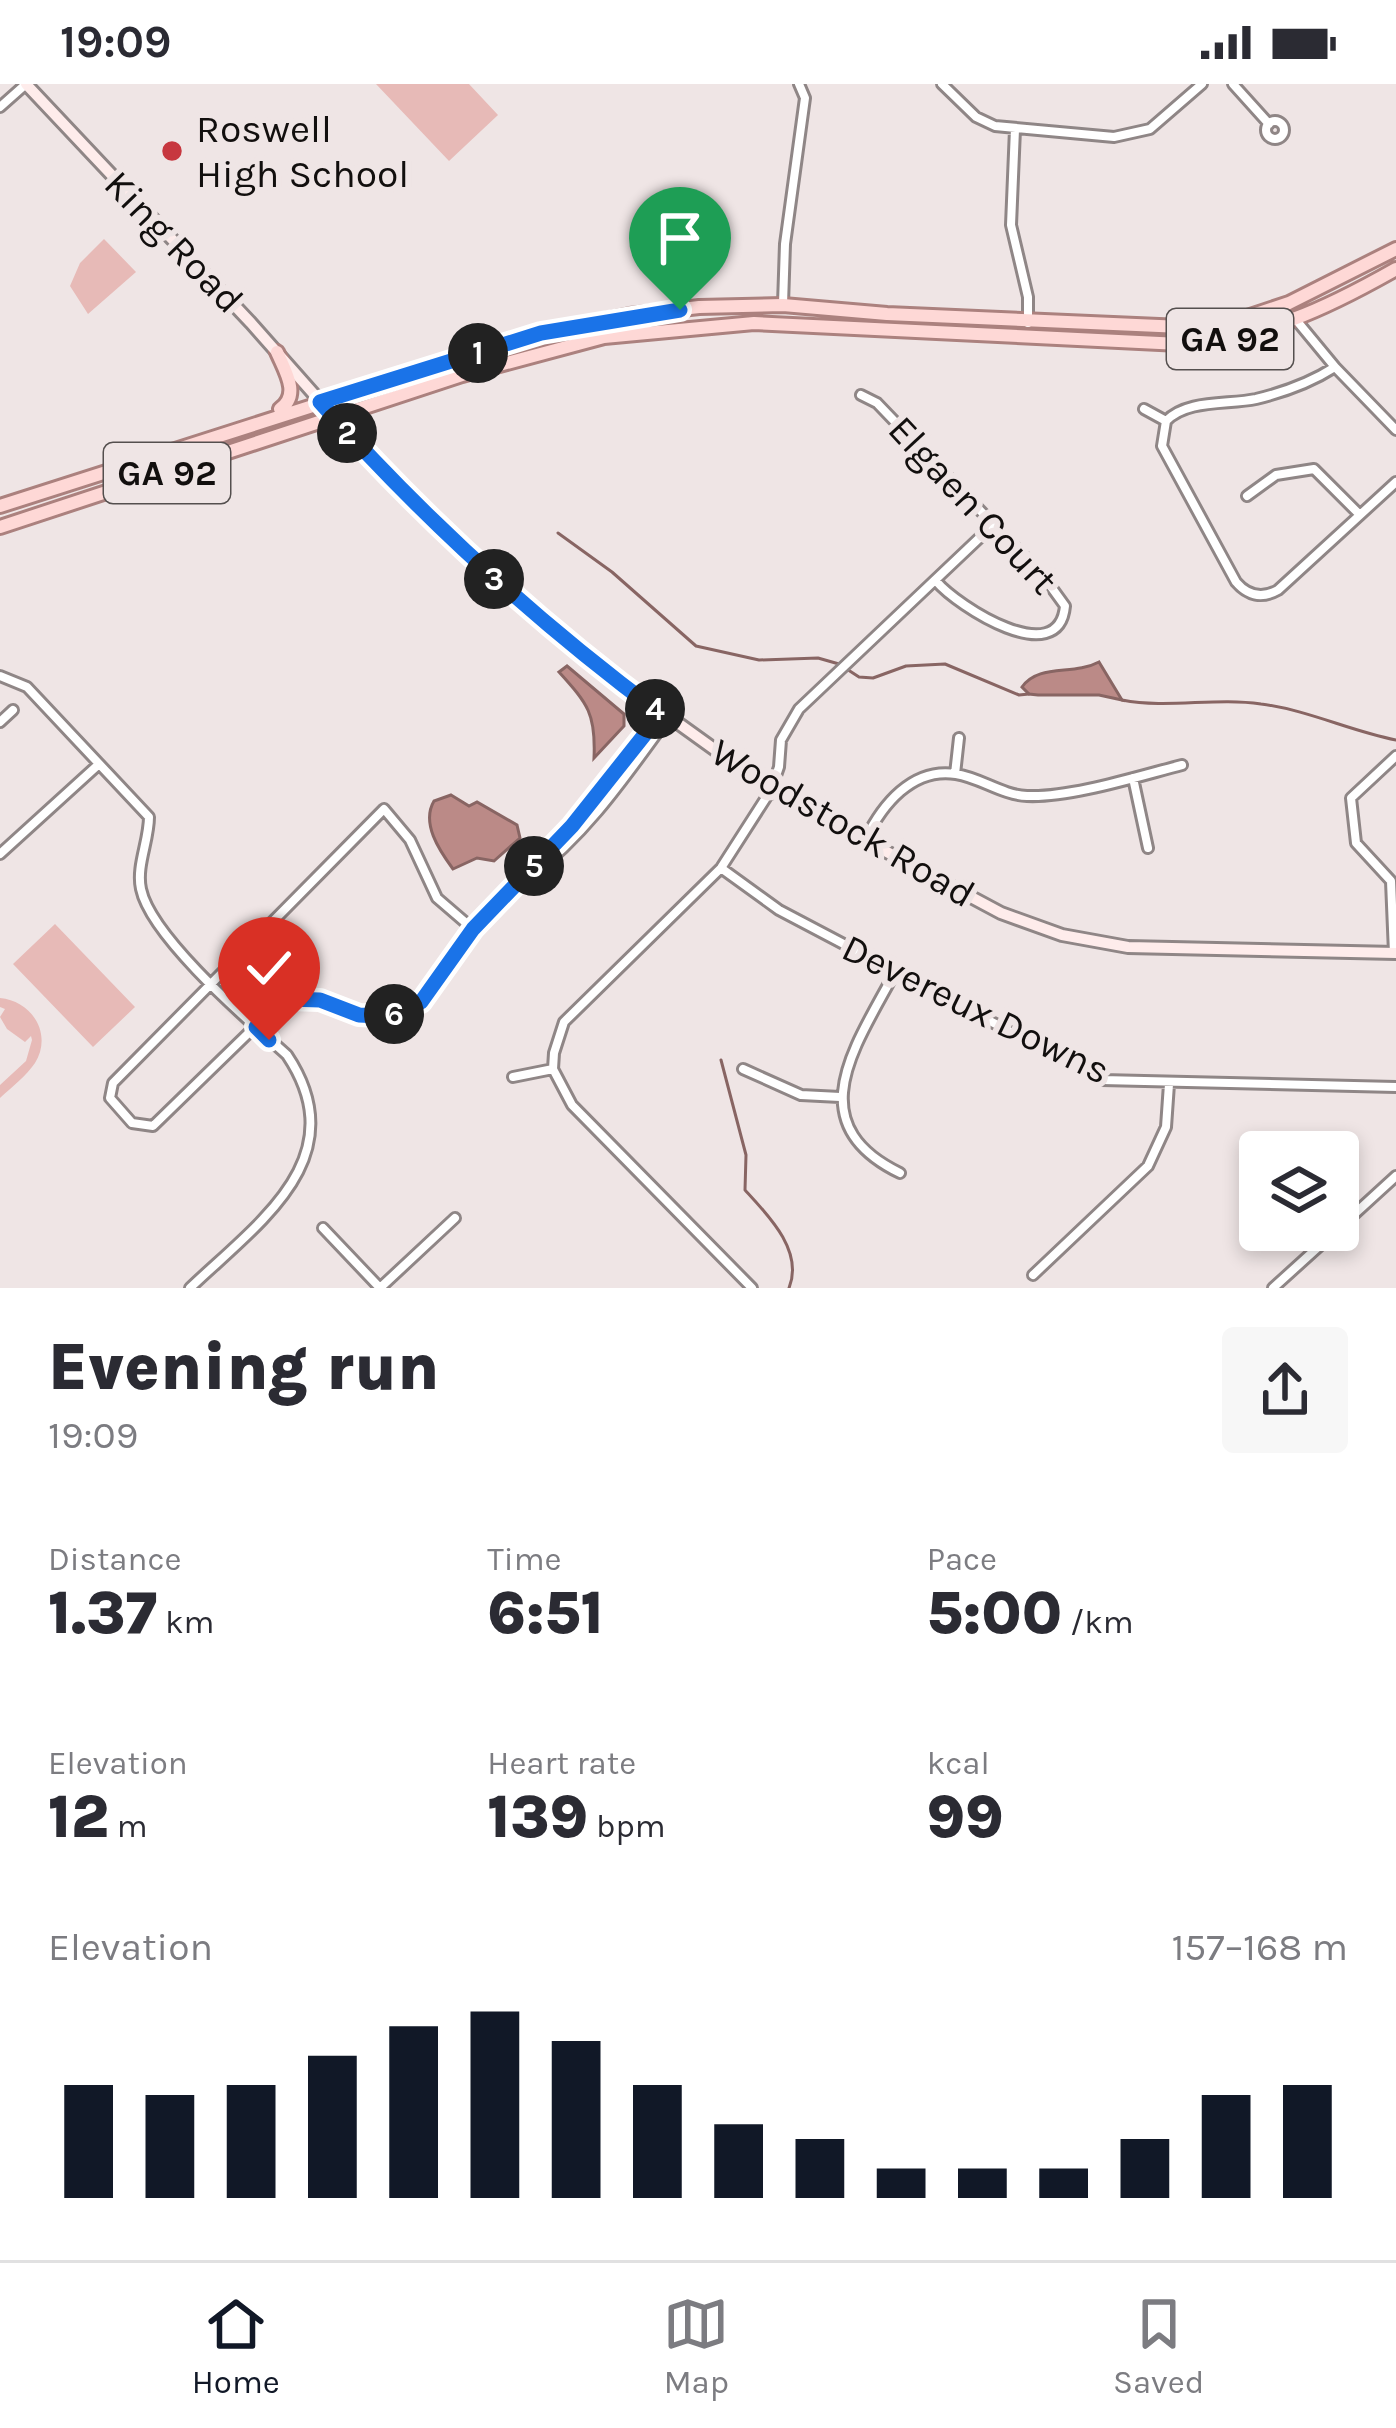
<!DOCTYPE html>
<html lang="en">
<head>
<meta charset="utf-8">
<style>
  :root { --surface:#fff; --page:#f7f7f7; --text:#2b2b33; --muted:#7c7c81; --line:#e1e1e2; --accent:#111827 }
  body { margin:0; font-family:Karla,sans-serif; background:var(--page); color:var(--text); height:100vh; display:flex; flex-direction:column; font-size:45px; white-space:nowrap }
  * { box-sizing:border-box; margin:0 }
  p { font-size:39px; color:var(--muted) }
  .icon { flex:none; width:66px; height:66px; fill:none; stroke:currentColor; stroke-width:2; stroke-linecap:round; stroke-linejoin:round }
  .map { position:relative; height:1204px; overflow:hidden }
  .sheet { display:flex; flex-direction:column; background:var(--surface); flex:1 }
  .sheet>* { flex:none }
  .fabs { position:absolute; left:1239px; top:1047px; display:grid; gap:24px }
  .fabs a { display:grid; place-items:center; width:120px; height:120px; border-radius:12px; background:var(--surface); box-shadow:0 6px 18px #0003; font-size:60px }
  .pin { position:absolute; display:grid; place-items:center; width:102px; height:102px; color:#fff; margin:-123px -51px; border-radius:50% 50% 50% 0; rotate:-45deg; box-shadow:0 0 12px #0007 }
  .pin .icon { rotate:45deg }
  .km { position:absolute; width:60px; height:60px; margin:-30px; border-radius:50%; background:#222; color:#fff; font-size:33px; line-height:60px; text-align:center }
  .round { display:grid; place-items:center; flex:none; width:126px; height:126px; border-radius:12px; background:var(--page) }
  .overview { display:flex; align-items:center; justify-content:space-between; height:204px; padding:0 48px }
  h1 { font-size:66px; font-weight:800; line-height:90px }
  .metrics { display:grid; grid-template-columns:repeat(3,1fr); gap:18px; height:204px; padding:12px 48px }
  .metrics div { display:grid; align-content:center }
  .metrics b { font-size:60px; font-weight:800 }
  .metrics small { font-size:33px; font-weight:400 }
  .metrics p { font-size:33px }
  .chart { height:336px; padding:24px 48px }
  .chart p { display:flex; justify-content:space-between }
  .chart svg { width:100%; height:216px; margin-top:12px; stroke:var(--accent); stroke-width:6 }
  .status { display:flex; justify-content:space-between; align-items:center; height:84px; padding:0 60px; background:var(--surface); direction:ltr }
  .status svg { height:33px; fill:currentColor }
  .tabs { display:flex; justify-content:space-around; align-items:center; height:168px; border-top:3px solid var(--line); background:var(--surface); font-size:33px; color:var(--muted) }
  .tabs a { display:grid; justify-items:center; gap:6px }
  .tabs .active { color:var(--accent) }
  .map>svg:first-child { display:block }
  .green { fill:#e7bab7 }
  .water { fill:#bb8a87; stroke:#886563; stroke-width:3 }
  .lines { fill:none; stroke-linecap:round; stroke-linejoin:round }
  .stream { stroke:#886563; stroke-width:3 }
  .street-casing { stroke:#8f8686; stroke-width:14 }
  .secondary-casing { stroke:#8f8686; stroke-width:16 }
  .primary-casing { stroke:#ab817e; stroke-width:18 }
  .street { stroke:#fff; stroke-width:8 }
  .secondary { stroke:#feeceb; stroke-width:10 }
  .primary { stroke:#fed8d6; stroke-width:12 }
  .route-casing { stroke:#fff; stroke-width:24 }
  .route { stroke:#1a73e8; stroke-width:15 }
  .poi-dot { fill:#c7373f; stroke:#efe5e5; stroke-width:4.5 }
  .labels { text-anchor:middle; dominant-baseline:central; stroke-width:12; stroke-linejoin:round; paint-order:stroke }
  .shield { fill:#efe5e5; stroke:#544f4e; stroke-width:3 }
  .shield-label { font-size:36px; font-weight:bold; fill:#120f0e }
  .poi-label { font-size:39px; fill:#120f0e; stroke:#efe5e5; text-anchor:start }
  .street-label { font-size:39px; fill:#120f0e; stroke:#efe5e5 }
</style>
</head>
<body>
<div class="status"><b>19:09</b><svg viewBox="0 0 49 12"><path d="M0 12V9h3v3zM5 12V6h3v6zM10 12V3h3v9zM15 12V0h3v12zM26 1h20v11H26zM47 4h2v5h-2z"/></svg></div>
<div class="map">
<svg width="1396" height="1204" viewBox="0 0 1396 1204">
  <rect width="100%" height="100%" fill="#efe5e5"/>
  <!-- green -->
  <path class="green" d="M376 0H469L498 31 449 77Z
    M104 155 136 188 88 230 70 202 80 179Z
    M55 840 135 923 93 963 13 880Z
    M0 914C32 917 53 950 35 979 26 992 12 1003 0 1014V1001L26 977 32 956 31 952 25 958 7 945 0 933 5 925 0 923Z"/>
  <!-- water -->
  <path class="water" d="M1099 578 1122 616 1099 611H1038L1029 610 1022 603C1039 579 1073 592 1099 578Z
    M567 582 624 630V642L594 674C596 630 588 620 559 588Z
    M451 711 469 722 477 718 517 741 520 754 494 777 477 774 453 785C439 766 421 739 434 717Z"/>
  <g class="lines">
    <!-- stream -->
    <path class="stream" d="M558 449 612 488 696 562 759 576 818 574 839 580 859 593 873 594 906 582 945 580 1019 611 1029 610
      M1122 616C1168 625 1215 613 1261 620 1308 626 1350 647 1396 656
      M721 976 746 1071 745 1106C768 1131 804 1167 789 1204"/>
    <!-- street casing -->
    <g class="street-casing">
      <path id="street" d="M942 0 976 33 995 42 1114 53 1150 45 1202 0
        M1233 0 1269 40
        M0 23 26 0
        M1266 46a9 9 0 1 1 18 0a9 9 0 1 1-18 0Z
        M1015 45 1011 141 1028 213V239
        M783 220 785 160 805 14 799 0
        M1297 237 1335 283 1396 346
        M1335 283C1310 299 1285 308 1256 315 1228 321 1187 315 1166 337L1162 362 1236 498C1248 512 1262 515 1278 506L1396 398
        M861 311 877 319 1044 493 1065 522C1059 587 958 523 936 497
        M1144 325 1166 337
        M1247 412 1276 391 1314 385 1360 431
        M0 592 27 603 149 733C149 757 136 782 141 805 151 853 249 937 287 971 356 1074 258 1139 190 1204
        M0 638 13 626
        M955 690 959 654
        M1133 694 1148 764
        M865 756C882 721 912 683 956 690 981 694 1002 711 1027 712 1070 714 1139 692 1182 681
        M0 770 99 680
        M721 784 779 826 1102 996 1396 1003
        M528 794C582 754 621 699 660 645L657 636
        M473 845 437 814 410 756 384 725 113 999 110 1014 132 1039 153 1042 266 932 289 915 320 916 370 932H387L421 918 473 845 572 742 650 639 661 630
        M1394 869 1391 797 1356 759 1351 714 1396 672
        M895 888C857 960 797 1039 900 1089
        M743 985 801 1011 840 1013
        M513 993 553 985
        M323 1144 380 1204
        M1338 1145 1396 1092
        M1033 1191 1148 1082 1166 1043 1169 1000
        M380 1204 455 1134
        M752 1204 572 1021 553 985 554 969 564 938 721 784 771 706 779 683 781 656 799 625 993 441
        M1273 1204 1337 1146"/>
    </g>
    <!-- secondary casing -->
    <g class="secondary-casing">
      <path id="secondary" d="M26 0 251 239 403 411 557 552 771 706 1001 829 1062 851 1128 863 1396 869"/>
    </g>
    <!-- primary casing -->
    <g class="primary-casing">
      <path id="primary" d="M277 268C285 287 301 311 280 325
        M0 422 541 249 630 231 699 223 783 221 887 230 1182 243 1244 234 1289 219 1396 165
        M0 443 462 291 604 253 754 239 1180 260C1267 252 1322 227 1396 185"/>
    </g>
    <!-- street -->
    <use href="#street" class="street"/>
    <!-- secondary -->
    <use href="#secondary" class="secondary"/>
    <!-- primary -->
    <use href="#primary" class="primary"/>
  </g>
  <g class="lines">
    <!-- route casing -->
    <g class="route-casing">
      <path id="route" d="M269 956 256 943 289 915 320 916 359 931 379 932 421 918 473 845 572 742 661 630C536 537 423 434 320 318L541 249 680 226"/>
    </g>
    <!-- route -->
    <use href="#route" class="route"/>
  </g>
  <!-- markers -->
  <circle class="poi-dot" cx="172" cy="67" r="12"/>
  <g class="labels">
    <!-- shield labels -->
    <g class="shield">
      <rect x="1167" y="225" width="126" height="60" rx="9"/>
      <rect x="104" y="359" width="126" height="60" rx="9"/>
    </g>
    <g class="shield-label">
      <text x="1230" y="255">GA 92</text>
      <text x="167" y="389">GA 92</text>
    </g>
    <!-- poi labels -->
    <g class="poi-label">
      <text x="196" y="45">Roswell<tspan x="196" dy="45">High School</tspan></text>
    </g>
    <!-- street labels -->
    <g class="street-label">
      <text transform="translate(174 158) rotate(46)">King Road</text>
      <text transform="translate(973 421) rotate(47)">Elgaen Court</text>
      <text transform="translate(843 739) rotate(30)">Woodstock Road</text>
      <text transform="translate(976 925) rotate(26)">Devereux Downs</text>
    </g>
  </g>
</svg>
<div class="fabs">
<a><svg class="icon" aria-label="layers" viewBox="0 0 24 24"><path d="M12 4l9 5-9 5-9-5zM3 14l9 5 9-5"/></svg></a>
</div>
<div class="pin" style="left:680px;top:226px;background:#1e9e55"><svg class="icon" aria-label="arrive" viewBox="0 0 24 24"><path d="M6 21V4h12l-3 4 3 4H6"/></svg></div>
<div class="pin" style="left:269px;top:956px;background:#d93025"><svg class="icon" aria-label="check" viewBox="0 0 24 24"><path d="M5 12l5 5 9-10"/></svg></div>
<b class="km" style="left:478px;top:269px">1</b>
<b class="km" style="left:347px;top:349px">2</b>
<b class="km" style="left:494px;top:495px">3</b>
<b class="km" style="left:655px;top:625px">4</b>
<b class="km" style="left:534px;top:782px">5</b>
<b class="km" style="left:394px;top:930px">6</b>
</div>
<section class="sheet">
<div class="overview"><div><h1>Evening run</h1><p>19:09</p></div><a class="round"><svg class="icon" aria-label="share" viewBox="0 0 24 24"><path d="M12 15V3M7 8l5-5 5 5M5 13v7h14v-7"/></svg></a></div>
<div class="metrics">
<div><p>Distance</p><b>1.37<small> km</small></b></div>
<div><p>Time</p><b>6:51</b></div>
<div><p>Pace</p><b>5:00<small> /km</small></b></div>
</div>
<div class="metrics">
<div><p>Elevation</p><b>12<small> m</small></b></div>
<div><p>Heart rate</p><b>139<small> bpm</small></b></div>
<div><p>kcal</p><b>99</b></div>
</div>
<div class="chart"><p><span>Elevation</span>157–168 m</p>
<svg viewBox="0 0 160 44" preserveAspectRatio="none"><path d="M5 44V21M15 44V23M25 44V21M35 44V15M45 44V9M55 44V6M65 44V12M75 44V21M85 44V29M95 44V32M105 44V38M115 44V38M125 44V38M135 44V32M145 44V23M155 44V21"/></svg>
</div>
</section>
<nav class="tabs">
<a class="active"><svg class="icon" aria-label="home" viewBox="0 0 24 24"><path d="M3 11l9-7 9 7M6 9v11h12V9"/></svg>Home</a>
<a><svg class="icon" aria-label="map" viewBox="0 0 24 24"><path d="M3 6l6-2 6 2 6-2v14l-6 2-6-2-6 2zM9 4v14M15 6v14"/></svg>Map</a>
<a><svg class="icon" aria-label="saved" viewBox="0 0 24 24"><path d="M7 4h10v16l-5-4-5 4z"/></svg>Saved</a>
</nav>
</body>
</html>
